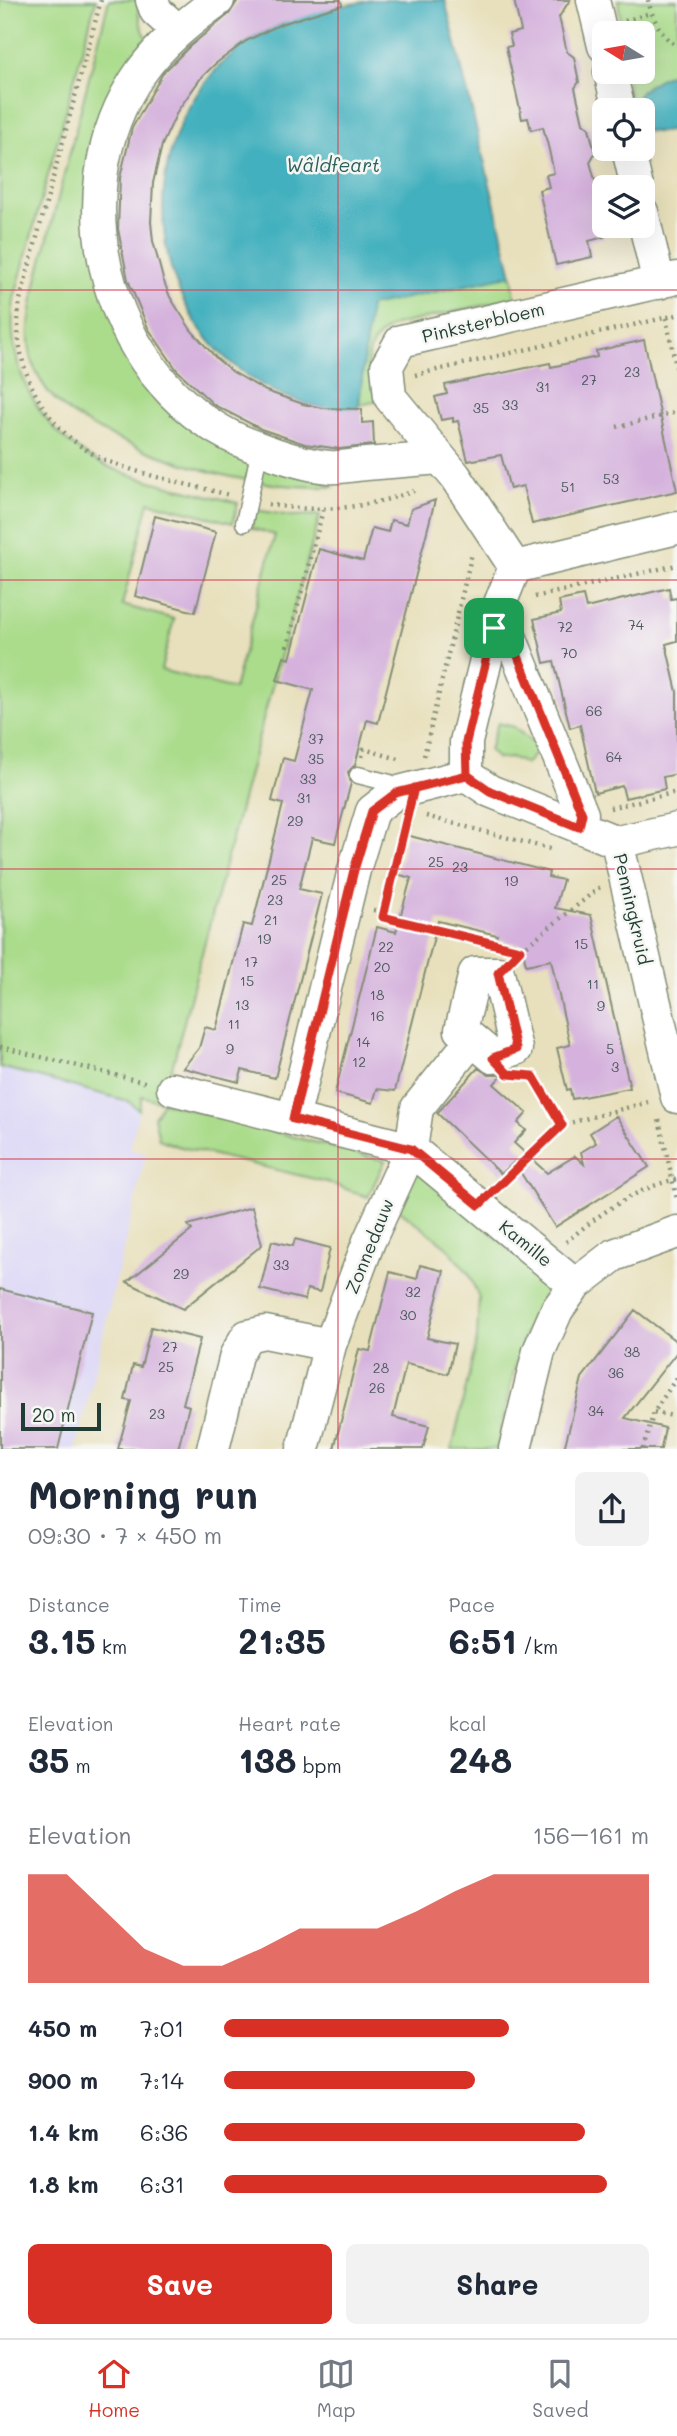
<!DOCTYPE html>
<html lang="en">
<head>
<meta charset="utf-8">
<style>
  :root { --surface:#fff; --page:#f2f2f3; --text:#1f2937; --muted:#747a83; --line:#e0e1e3; --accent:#d93025 }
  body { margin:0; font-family:Mali,sans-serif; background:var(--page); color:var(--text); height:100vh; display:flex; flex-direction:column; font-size:26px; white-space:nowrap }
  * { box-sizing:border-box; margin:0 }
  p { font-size:23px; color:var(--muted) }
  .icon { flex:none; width:38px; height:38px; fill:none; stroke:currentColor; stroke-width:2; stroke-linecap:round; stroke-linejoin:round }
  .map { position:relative; height:1449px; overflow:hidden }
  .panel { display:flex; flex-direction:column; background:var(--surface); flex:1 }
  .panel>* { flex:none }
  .needle { width:46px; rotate:281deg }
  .fabs { position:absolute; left:592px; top:21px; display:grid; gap:14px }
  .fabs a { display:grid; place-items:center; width:63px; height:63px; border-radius:10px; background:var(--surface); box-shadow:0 7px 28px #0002; font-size:35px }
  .scale { position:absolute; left:21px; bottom:18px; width:80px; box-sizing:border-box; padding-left:7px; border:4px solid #1f3d34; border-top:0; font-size:19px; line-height:24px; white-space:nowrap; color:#1f3d34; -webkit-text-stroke:5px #f6f6f2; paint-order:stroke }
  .pin { position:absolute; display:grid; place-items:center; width:60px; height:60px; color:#fff; margin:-30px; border-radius:14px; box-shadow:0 4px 10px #0006 }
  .round { display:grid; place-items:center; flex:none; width:74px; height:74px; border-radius:10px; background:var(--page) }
  .overview { display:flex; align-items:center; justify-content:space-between; height:119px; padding:0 28px }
  h1 { font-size:38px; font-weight:700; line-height:52px }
  .stats { display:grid; grid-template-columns:repeat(3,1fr); gap:10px; height:119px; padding:7px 28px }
  .stats div { display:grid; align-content:center }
  .stats b { font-size:35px; font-weight:700 }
  .stats small { font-size:19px; font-weight:400 }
  .stats p { font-size:19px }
  .chart { height:196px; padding:14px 28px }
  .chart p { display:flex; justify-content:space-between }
  .chart svg { width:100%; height:126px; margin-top:7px; fill:var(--accent); opacity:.7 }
  .button { display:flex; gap:14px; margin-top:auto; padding:14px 28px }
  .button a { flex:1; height:80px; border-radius:10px; background:var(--accent); color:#fff; font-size:28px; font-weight:700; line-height:80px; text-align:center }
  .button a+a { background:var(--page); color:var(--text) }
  ul { padding:0 28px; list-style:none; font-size:23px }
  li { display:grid; grid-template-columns:112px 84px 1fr; align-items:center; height:52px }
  li i { height:18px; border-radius:9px; background:var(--accent) }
  .tabs { display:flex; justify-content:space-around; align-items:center; height:98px; border-top:2px solid var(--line); background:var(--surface); font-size:19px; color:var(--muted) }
  .tabs a { display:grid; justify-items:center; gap:4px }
  .tabs .current { color:var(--accent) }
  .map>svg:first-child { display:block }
  .built { fill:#dbd6f7 }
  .green { fill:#aadc8b; stroke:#648c60; stroke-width:2 }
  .water { fill:#42b0be; stroke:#307679; stroke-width:2 }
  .building { fill:#d5b2dd }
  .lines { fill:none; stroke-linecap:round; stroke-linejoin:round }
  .lane-casing { stroke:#848e78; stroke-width:19 }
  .street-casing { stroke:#848e78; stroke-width:35 }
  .path { stroke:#848e78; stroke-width:4.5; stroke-dasharray:2 5; stroke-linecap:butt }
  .lane { stroke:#fff; stroke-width:16 }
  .street { stroke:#fff; stroke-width:32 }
  .route-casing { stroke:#fff; stroke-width:14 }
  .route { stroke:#d93025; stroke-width:9 }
  .grid { fill:none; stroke:#d1495b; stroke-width:2; stroke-opacity:0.55 }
  .labels { text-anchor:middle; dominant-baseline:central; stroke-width:5; stroke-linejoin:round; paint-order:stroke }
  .number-label { font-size:14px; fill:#4c5a5e }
  .street-label { font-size:18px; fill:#1f3d34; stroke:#f6f6f2 }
  .water-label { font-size:19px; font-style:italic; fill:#2a605d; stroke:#f6f6f2 }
</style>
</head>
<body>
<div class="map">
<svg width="677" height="1449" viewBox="0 0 677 1449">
  <rect width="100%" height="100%" fill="#f6f6f2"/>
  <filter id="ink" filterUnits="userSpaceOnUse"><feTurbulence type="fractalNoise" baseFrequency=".0143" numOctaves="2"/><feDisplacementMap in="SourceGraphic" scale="14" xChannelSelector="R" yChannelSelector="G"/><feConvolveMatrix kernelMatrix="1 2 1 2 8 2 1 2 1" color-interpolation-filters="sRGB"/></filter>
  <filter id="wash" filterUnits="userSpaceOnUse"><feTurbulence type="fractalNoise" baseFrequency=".00686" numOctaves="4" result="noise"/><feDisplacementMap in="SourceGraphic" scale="28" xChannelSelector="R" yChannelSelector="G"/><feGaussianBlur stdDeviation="1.57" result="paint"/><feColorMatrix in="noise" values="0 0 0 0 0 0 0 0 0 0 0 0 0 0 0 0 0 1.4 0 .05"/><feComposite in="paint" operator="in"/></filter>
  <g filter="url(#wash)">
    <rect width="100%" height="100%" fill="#e8e0bc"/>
    <!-- built -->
    <path class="built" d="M0 1067 128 1101 139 1110 130 1149 146 1154 76 1449H0Z"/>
    <!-- green -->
    <path class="green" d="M0 0H96L14 299C5 367 39 432 100 463 137 481 197 492 238 503L233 523 149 502 122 605 174 619 161 670 234 689 275 535 251 528 256 510 291 516 320 515 268 701 163 1102 385 1161 368 1197 327 1182 177 1146 159 1139 154 1117 163 1102 142 1096 139 1110 128 1101 0 1067Z
      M109 0H138C137 19 143 31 151 47L95 174 145 369 333 487C306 487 280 486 253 481 202 473 103 440 64 408 52 398 41 383 35 369 23 340 31 309 37 280Z
      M618 0H677V76L670 74 631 110 626 72H642V33H622Z
      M512 275 515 298 395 325C360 342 364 371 379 401L359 405 370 306Z
      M498 723 514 727 539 749 526 764 512 758 498 759 489 750Z
      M415 1169 452 1198 545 1281 546 1293C521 1319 505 1412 497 1449H452L477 1339 479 1298 469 1274 447 1247 397 1208Z"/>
    <!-- water -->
    <path class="water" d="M370 0H445L512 275 370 306 359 405 353 413C310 408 271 395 236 367 138 288 139 129 237 50 263 29 295 16 328 8 342 5 356 4 370 0Z
      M670 74 677 76V130C665 132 653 134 642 129V110H631C638 89 650 83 670 74Z"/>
    <g id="blocks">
      <!-- building -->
      <path class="building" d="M238 0H341L342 5 281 24 246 41 215 64 201 78 178 110 162 145 153 183 151 222 153 241 163 279 170 297 191 330 217 359 233 372 266 391 303 404 322 408 362 409V423L373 422 374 445 340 449 305 444 261 429 214 405 177 370 148 328 128 280 118 229 120 178 132 128 163 73 189 47 229 14Z
        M514 0H570L559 17 567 52 574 57 579 82 575 88 581 114 583 123 589 128 595 153 590 162 599 195 604 198V237L589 241 592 257 556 265 539 190 549 187 546 175 554 173 549 150 543 127 531 130 528 118 522 119 506 47 512 46 509 34 521 31Z
        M644 340 677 491 532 524 523 486 510 489 501 455 468 461 458 421 453 422V418L441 420 435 397 447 394 445 385 550 363 551 367 597 357 596 351Z
        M435 500 378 723 367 720 355 765 348 772 351 783 335 843 312 838 299 889 322 894 275 1078 242 1070 239 1082 183 1068 199 1048 205 1027 216 1030 243 924 252 926 283 804 272 801 283 758 294 761 313 690 277 680 284 657 290 659 319 549 363 561 372 528 388 532 391 520 407 524 411 509Z
        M155 516 216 532 195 612 135 596Z
        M669 588 671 599 677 598V641L666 644 677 692V774L663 777 665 789 625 798 622 786 595 793 580 725 570 728 554 661 544 663 534 619 561 613 559 601 583 596 586 608Z
        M406 835 549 872 548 877 563 880 555 908 591 915 630 1088 572 1099 570 1089 567 1090 557 1048 570 1045 551 960 526 965 522 945 496 939 497 935 438 921 395 1091 377 1089 373 1103 335 1093 377 927 396 932 411 878 397 874Z
        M478 1068 489 1075H502L494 1084 527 1113 518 1123 526 1130 514 1143 547 1173 575 1156 584 1164 581 1152 596 1143 590 1133 616 1116 649 1167 555 1227 514 1162 501 1174 437 1113Z
        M252 1207 262 1245 183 1309 127 1282 192 1230 188 1225Z
        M295 1239 330 1248 320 1292 307 1289 305 1300 260 1289 272 1241 293 1246Z
        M420 1265 444 1271 427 1338 455 1344 448 1374 406 1364 393 1417 429 1426 423 1449H334L359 1349 370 1351 390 1272 417 1279Z
        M0 1289 92 1312 58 1449H0Z
        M635 1310 677 1342V1352L625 1418 665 1428 661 1449H564L582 1378Z
        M151 1327 200 1339 183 1404 189 1406 178 1449H118L131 1401 125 1400 133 1365 141 1367Z"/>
    </g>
  </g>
  <g filter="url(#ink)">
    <use href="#blocks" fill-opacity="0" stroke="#848e78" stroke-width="2"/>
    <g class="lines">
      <!-- lane casing -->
      <g class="lane-casing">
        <path id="lane" d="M244 523 260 449
          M358 775 390 783 395 793"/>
      </g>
      <!-- street casing -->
      <g class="street-casing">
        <path id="street" d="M152 0 156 11 177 30
          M218 0C189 21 162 43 141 72 53 196 110 393 253 446 276 455 304 465 329 467 341 468 354 465 366 464 391 462 416 460 440 458
          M593 0 604 46
          M610 72 619 110
          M628 149 637 187
          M642 212 659 283
          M677 528 515 567 499 606 466 742V775L490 791 617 842 677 1097
          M515 567 455 476 390 397 387 366 401 341 677 278
          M494 628 509 634 582 814 579 827
          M617 842 677 829
          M475 973H498L516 1049 493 1057 461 1030Z
          M173 1089 411 1149 575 1285
          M293 1119 354 870 372 811 395 793 466 775
          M213 1449 236 1355 247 1336 265 1332 330 1345
          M303 1449 330 1345 369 1241 411 1149 417 1108 471 1041
          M515 1449 539 1351 557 1310 575 1285 614 1255 677 1232"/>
      </g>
      <!-- path -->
      <path class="path" d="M101 0 20 300C9 364 44 433 105 460 144 476 188 484 229 495
        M648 0C651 15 662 39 677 45
        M625 21 650 13
        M666 318 677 371
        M415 375 677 315
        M617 427 677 412
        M268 504C318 514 367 508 414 491
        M535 597 677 565
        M287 647 323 510
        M424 756 472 553
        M362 757 364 749 402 760
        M610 808 677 792
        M426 816 550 849
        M373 910 384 912 406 822
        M384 912 383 917 489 942
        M516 954 600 887
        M0 1047 148 1083
        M527 1076H532L562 1125
        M659 1120 677 1200
        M499 1186 562 1125 648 1102
        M566 1242C598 1215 635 1188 677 1179
        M654 1412 677 1417
        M643 1449 654 1412 677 1377"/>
      <!-- lane -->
      <use href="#lane" class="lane"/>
      <!-- street -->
      <use href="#street" class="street"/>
    </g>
  </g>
  <g class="lines" filter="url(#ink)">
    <!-- route casing -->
    <g class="route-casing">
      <path id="route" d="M494 628 466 742 467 775 396 793 372 811 354 870 293 1119 411 1149 479 1205 562 1125 533 1076 508 1074 493 1058 516 1049 498 973 520 950 383 917 414 788 467 775 490 791 579 827 582 814 509 634 494 628"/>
    </g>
    <!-- route -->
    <use href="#route" class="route"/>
  </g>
  <!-- grid -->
  <path class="grid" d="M338 0V1449M0 290H677M0 580H677M0 869H677M0 1159H677"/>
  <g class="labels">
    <!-- number labels -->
    <g class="number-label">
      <text x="632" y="371">23</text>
      <text x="589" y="379">27</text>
      <text x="543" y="386">31</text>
      <text x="510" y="404">33</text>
      <text x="481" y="407">35</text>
      <text x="611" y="478">53</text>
      <text x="568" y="486">51</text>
      <text x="636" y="624">74</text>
      <text x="565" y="626">72</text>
      <text x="569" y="652">70</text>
      <text x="594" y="710">66</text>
      <text x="316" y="738">37</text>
      <text x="614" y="756">64</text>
      <text x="316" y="758">35</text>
      <text x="308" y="778">33</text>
      <text x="304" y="797">31</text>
      <text x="295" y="820">29</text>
      <text x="436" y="861">25</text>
      <text x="460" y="866">23</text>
      <text x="279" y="879">25</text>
      <text x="511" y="880">19</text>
      <text x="275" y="899">23</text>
      <text x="271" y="919">21</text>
      <text x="264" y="938">19</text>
      <text x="581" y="943">15</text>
      <text x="386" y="946">22</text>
      <text x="251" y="961">17</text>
      <text x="382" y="966">20</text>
      <text x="247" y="980">15</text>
      <text x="593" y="983">11</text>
      <text x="377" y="994">18</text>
      <text x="242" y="1004">13</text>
      <text x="601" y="1005">9</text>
      <text x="377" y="1015">16</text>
      <text x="234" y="1023">11</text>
      <text x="363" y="1041">14</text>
      <text x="230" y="1048">9</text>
      <text x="610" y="1048">5</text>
      <text x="359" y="1061">12</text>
      <text x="615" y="1066">3</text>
      <text x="281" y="1264">33</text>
      <text x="181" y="1273">29</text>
      <text x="413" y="1291">32</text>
      <text x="408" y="1314">30</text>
      <text x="170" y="1346">27</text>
      <text x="632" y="1351">38</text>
      <text x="166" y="1366">25</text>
      <text x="381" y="1367">28</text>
      <text x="616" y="1372">36</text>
      <text x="377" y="1387">26</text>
      <text x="596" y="1410">34</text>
      <text x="157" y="1413">23</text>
    </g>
    <!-- street labels -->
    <g class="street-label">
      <text transform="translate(483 322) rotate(-13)">Pinksterbloem</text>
      <text transform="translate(633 909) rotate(77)">Penningkruid</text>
      <text transform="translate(526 1243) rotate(39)">Kamille</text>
      <text transform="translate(369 1246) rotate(-68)">Zonnedauw</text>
    </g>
    <!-- water labels -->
    <g class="water-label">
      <text x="333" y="164">Wâldfeart</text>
    </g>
  </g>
</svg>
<div class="fabs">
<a><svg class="needle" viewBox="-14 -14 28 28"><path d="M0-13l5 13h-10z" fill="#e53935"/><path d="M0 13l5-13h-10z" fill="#747a83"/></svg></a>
<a><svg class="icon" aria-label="locate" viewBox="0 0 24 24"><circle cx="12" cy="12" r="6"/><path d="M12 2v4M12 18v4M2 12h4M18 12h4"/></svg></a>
<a><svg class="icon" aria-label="layers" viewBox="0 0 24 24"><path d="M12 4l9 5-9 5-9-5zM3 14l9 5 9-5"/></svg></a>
</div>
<div class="scale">20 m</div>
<div class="pin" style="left:494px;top:628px;background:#1e9e55"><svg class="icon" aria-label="arrive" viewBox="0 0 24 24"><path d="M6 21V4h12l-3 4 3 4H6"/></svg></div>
</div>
<section class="panel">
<div class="overview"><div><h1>Morning run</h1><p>09:30 · 7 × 450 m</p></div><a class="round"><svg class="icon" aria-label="share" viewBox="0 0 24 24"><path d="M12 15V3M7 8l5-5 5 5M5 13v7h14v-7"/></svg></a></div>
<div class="stats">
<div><p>Distance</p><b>3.15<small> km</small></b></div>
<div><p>Time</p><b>21:35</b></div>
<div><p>Pace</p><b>6:51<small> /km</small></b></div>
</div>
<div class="stats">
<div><p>Elevation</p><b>35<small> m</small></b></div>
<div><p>Heart rate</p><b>138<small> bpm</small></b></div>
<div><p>kcal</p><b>248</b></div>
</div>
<div class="chart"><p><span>Elevation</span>156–161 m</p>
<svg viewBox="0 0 160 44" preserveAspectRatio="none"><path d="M0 44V6L10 6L20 19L30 32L40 38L50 38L60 32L70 25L80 25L90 25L100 19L110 12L120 6L130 6L140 6L150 6L160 6V44z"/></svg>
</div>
<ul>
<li><b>450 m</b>7:01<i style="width:67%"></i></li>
<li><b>900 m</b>7:14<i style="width:59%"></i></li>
<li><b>1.4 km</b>6:36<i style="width:85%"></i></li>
<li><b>1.8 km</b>6:31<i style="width:90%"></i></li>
</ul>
<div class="button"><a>Save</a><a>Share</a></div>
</section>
<nav class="tabs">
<a class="current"><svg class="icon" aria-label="home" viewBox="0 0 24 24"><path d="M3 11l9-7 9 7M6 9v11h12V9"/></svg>Home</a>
<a><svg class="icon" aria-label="map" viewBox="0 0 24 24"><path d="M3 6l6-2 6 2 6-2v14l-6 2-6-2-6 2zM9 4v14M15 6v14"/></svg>Map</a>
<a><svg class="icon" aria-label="saved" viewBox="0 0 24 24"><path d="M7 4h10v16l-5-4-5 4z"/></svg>Saved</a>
</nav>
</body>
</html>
